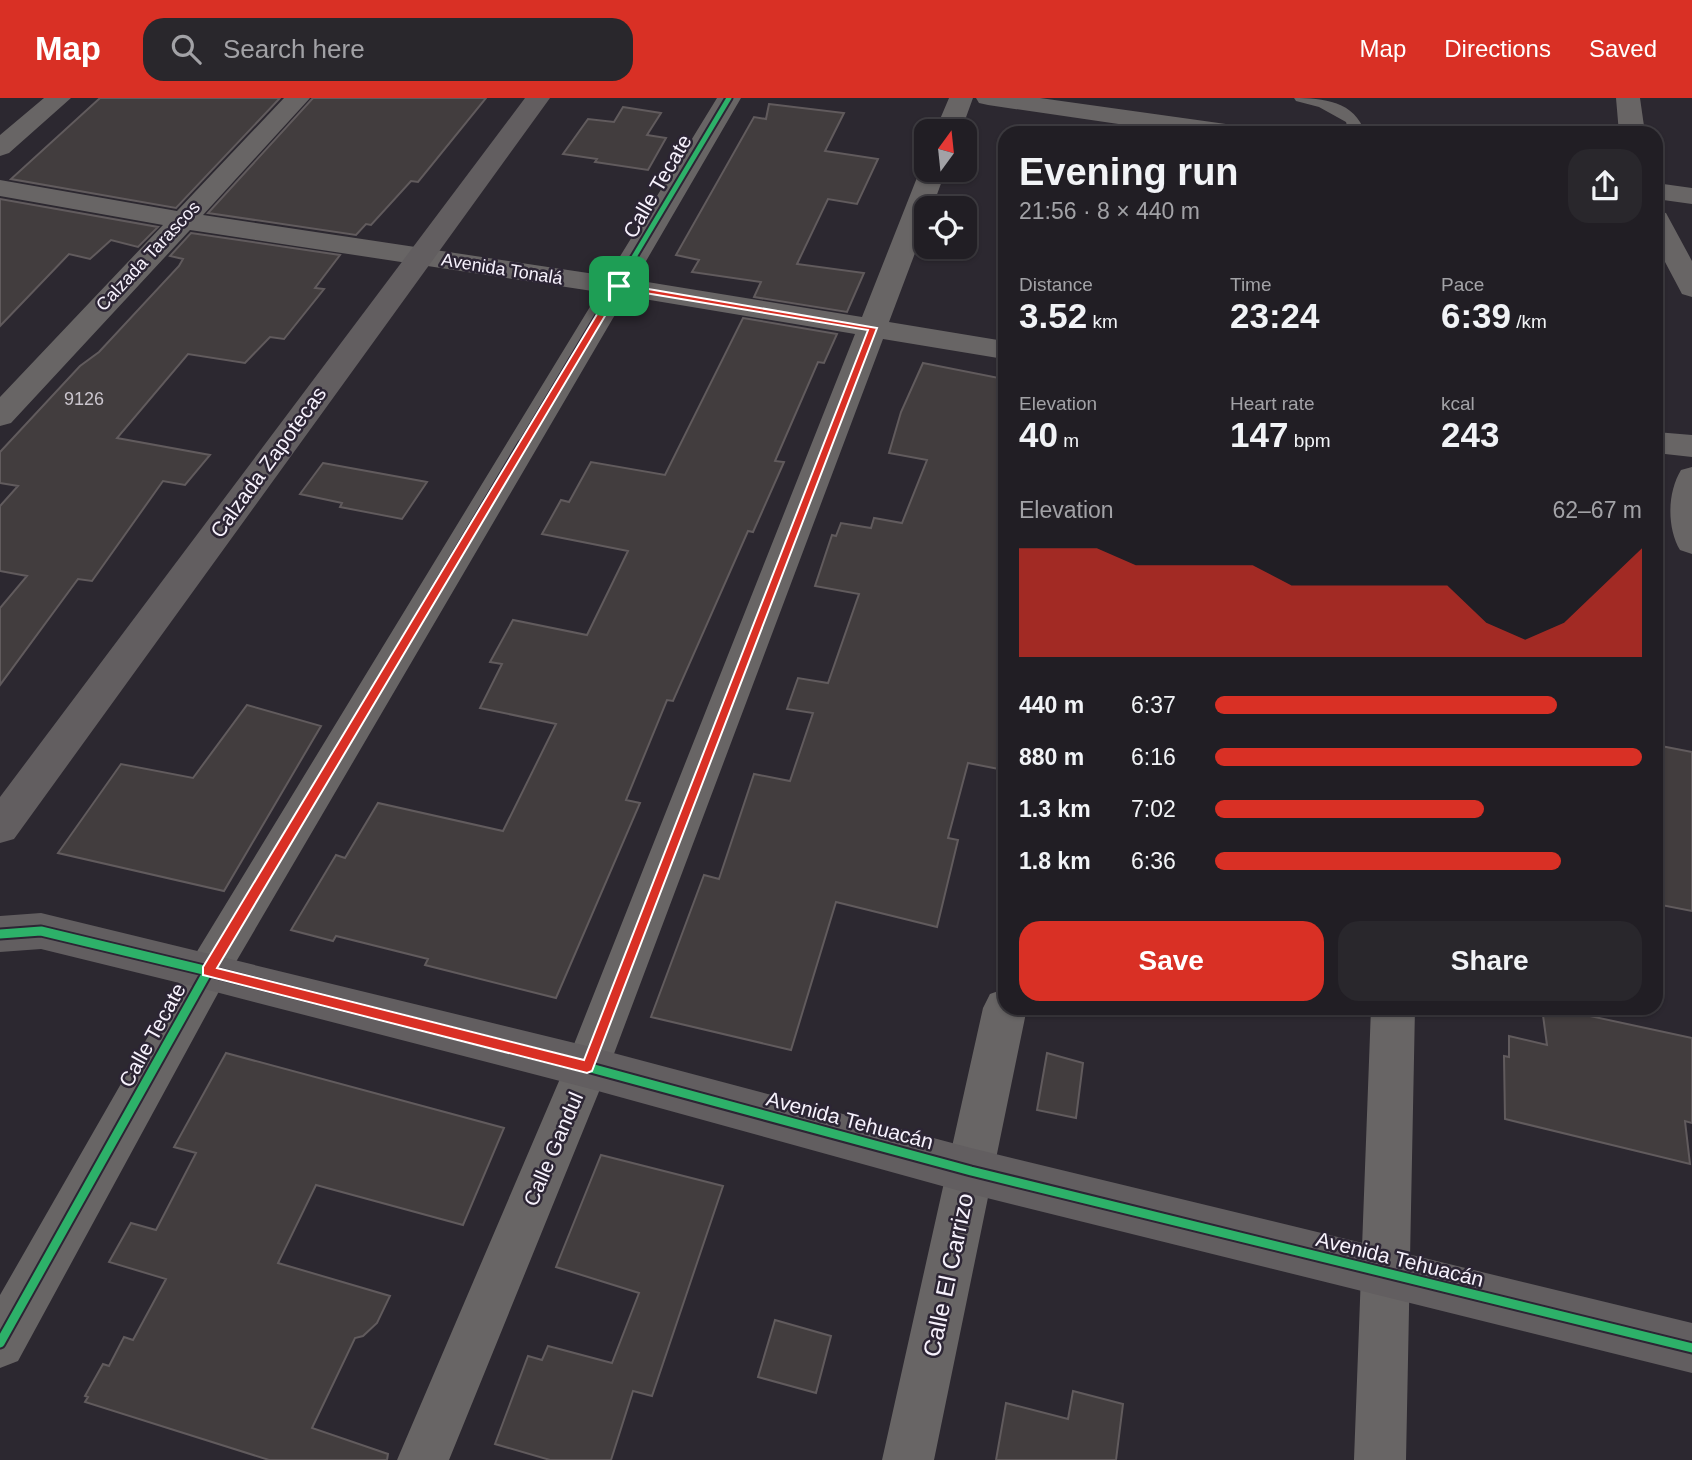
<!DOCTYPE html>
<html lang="en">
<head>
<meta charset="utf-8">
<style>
  :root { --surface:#211e24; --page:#29272c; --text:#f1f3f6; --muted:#a2a2a6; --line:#3e3c41; --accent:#d93025 }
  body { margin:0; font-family:Arial,sans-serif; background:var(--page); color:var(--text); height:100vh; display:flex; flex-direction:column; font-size:26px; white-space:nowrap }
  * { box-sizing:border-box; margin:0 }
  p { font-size:23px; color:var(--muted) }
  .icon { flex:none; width:38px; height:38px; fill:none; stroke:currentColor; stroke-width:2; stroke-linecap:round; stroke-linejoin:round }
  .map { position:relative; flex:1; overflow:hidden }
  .sheet { position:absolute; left:998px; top:28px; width:665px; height:889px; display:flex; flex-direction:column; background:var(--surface); border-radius:21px; box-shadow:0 2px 5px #0004,0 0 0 2px var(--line) }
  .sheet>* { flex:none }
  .needle { width:46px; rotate:15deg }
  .controls { position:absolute; left:914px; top:21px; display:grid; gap:14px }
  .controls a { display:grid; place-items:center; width:63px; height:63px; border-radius:14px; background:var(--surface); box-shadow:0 2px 5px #0004,0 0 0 2px var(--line); font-size:35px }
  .pin { position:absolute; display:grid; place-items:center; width:60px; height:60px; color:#fff; margin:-30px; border-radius:14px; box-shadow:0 4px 10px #0006 }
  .round { display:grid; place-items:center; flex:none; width:74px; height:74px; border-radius:21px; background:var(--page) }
  .overview { display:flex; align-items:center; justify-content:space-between; height:119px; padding:0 21px }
  h1 { font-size:38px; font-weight:800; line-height:52px }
  .stats { display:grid; grid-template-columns:repeat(3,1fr); gap:10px; height:119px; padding:7px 21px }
  .stats div { display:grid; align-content:center }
  .stats b { font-size:35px; font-weight:800 }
  .stats small { font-size:19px; font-weight:400 }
  .stats p { font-size:19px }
  .chart { height:196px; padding:14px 21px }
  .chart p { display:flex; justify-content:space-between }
  .chart svg { width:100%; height:126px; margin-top:7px; fill:var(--accent); opacity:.7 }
  .action { display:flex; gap:14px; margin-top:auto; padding:14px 21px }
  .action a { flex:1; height:80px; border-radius:21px; background:var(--accent); color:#fff; font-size:28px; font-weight:800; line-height:80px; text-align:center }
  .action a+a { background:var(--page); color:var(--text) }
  ul { padding:0 21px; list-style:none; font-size:23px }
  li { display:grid; grid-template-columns:112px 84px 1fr; align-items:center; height:52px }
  li i { height:18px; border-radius:9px; background:var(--accent) }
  header { display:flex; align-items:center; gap:42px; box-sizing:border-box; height:98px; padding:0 35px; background:var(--accent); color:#fff }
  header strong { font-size:33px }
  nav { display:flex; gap:38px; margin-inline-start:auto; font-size:24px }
  .search { width:490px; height:63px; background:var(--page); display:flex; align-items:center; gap:18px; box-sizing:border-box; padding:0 24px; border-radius:21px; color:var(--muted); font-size:26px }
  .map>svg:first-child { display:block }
  .building { fill:#423d3e; stroke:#615b5d; stroke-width:2 }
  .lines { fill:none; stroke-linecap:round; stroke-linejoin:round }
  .lane { fill:#686565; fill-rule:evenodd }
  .street { fill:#686565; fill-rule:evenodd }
  .secondary { fill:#625e60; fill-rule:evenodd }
  .cycleway-far2-casing { stroke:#2c2534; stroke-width:9 }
  .cycleway-far1-casing { stroke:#2c2534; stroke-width:10 }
  .cycleway-casing { stroke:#2c2534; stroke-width:13 }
  .cycleway-far2 { stroke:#2db169; stroke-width:5 }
  .cycleway-far1 { stroke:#2db169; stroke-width:6 }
  .cycleway { stroke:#2db169; stroke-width:9 }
  .route { fill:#d93025; stroke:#fff; stroke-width:2; fill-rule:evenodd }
  .labels { text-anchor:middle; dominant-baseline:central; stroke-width:5; stroke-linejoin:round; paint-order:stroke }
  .far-street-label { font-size:18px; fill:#f7f2fd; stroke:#2c2534 }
  .number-label { font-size:18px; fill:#cac5cd }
  .street-label { font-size:21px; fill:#f7f2fd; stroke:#2c2534 }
  .near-street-label { font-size:24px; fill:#f7f2fd; stroke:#2c2534 }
</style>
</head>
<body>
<header>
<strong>Map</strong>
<div class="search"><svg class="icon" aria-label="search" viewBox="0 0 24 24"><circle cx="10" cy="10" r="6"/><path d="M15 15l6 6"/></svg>Search here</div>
<nav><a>Map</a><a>Directions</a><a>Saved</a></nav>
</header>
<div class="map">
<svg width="1692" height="1362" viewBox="0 0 1692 1362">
  <rect width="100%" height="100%" fill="#2c2830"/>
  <!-- building -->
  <path class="building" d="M100 0H280L176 110 11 81Z
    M313 0H486L418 84 411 83 371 127 366 126 356 137 208 115Z
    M769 6 844 15 825 53 878 61 857 106 828 101 797 166 864 175 847 214 754 199 761 184 692 174 699 162 676 157 754 19 766 21Z
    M623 9 661 15 647 37 666 40 648 72 595 64 597 61 563 56 588 21 614 24Z
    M0 101 158 129 138 149 111 142 90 161 69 156 0 228Z
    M191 135 340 157 315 190 324 191 284 241 270 239 245 265 188 256 117 340 210 357 185 387 163 383 92 483 78 481 0 587V510L27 478 0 473V408L18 388 0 385V354L80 268 99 254 179 168 183 161 170 158Z
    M743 220 837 236 824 265 818 264 775 363 784 364 753 434 748 433 673 603 667 602 626 702 640 705 556 900 425 867 428 861 336 838 333 843 291 832 336 757 345 760 378 705 503 733 556 626 480 610 502 566 490 564 513 522 587 537 628 453 542 436 561 402 569 404 591 364 665 377Z
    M923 265 1004 281V672L968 665 948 740 958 742 937 829 836 804 791 952 651 919 704 777 719 781 754 676 790 683 813 615 787 611 798 580 828 585 859 496 815 488 832 437 836 438 841 425 871 430 874 420 902 425 927 362 889 355 901 314Z
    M323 365 427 384 402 421 340 409 342 405 300 396Z
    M247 607 321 628 224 793 58 755 121 666 193 680Z
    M1656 647 1692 654V813L1656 806Z
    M1542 910H1553L1692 940V1025L1685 1023 1690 1066 1505 1021 1504 958 1509 959V938L1547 947Z
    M226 955 504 1030 463 1127 316 1087 278 1165 390 1198 377 1225 363 1238 355 1240 312 1330 388 1356 387 1362H269L85 1304 88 1299 85 1298 103 1266 109 1268 124 1239 133 1242 166 1181 109 1164 131 1125 156 1132 196 1055 174 1049Z
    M1047 955 1083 965 1076 1020 1037 1012Z
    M601 1057 723 1088 652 1298 633 1293 611 1362H550L495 1346 528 1258 542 1262 548 1248 612 1265 639 1195 556 1169Z
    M775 1222 831 1238 816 1295 758 1279Z
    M1073 1293 1123 1306 1116 1362H996L1006 1305 1068 1321Z"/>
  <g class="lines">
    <!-- lane -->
    <path class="lane" d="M1294 0C1323 0 1355 3 1365 35H1349L1346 24 1319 9 1296 3Z"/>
    <!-- street -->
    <path class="street" d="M44 0H71L9 55 0 58V37Z
      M284 0H310L203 117 608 178 717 0H741L635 182 862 219 920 72 926 66V72H946L932 110H926V126L889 224 1004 243V261L883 241 609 969 449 1362H397L565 969 855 236 626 198 223 886 18 1263 0 1270V1197L193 860 599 194 190 132 11 325 0 328V299L163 127 0 98V82L177 113Z
      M949 0H973L961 33H935Z
      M976 0H1040L1233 27 1242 30 1246 35H1180L988 7 979 5Z
      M1616 0H1640L1645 35H1619Z
      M1656 85 1692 90V106L1656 101Z
      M1656 113 1666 115 1692 163V199L1682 196 1656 147Z
      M1656 334 1692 337V359L1656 355Z
      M1692 369V456L1680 452C1667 430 1667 395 1681 372Z
      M1004 891V910H1027L934 1362H882L983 910 990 896Z
      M1371 910H1415L1406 1362H1354Z"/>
    <!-- secondary -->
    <path class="secondary" d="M525 0H550L14 741 0 745V699Z
      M41 815 587 948 971 1050 1692 1225V1275L971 1096 587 990 208 892 41 851 0 854V818Z"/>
    <!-- cycleway-far2 casing -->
    <g class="cycleway-far2-casing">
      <path id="cycleway-far2" d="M521 348 729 0"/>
    </g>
    <!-- cycleway-far1 casing -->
    <g class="cycleway-far1-casing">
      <path id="cycleway-far1" d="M256 793 522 346"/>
    </g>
    <!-- cycleway casing -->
    <g class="cycleway-casing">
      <path id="cycleway" d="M0 836 41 833 208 873 587 969 971 1073 1692 1250
        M0 1245 208 873 257 791"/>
    </g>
    <!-- cycleway-far2 -->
    <use href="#cycleway-far2" class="cycleway-far2"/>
    <!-- cycleway-far1 -->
    <use href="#cycleway-far1" class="cycleway-far1"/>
    <!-- cycleway -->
    <use href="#cycleway" class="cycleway"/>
  </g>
  <!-- route -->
  <path class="route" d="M619 186 877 230 592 973 587 975 203 877V869L614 188ZM621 191 868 232 584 962 217 870Z"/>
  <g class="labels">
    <!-- far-street labels -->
    <g class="far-street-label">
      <text transform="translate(148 158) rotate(-47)">Calzada Tarascos</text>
      <text transform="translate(502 171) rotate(9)">Avenida Tonalá</text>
    </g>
    <!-- number labels -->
    <g class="number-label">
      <text x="84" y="301">9126</text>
    </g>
    <!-- street labels -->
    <g class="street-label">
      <text transform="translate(657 88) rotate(-60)">Calle Tecate</text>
      <text transform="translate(268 364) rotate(-54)">Calzada Zapotecas</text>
      <text transform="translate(152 937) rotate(-61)">Calle Tecate</text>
      <text transform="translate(850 1022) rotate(15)">Avenida Tehuacán</text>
      <text transform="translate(553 1051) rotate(-67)">Calle Gandul</text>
      <text transform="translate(1400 1161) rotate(14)">Avenida Tehuacán</text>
    </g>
    <!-- near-street labels -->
    <g class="near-street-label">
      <text transform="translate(948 1177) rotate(-78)">Calle El Carrizo</text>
    </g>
  </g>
</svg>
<div class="controls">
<a><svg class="needle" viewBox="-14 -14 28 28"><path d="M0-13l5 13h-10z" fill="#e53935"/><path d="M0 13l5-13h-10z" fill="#a2a2a6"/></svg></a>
<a><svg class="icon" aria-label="locate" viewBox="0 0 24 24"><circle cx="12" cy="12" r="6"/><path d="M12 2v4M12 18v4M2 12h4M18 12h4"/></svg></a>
</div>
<div class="pin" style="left:619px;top:188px;background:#1e9e55"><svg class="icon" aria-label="arrive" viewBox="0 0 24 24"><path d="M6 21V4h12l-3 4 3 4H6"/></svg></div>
<section class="sheet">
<div class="overview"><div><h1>Evening run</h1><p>21:56 · 8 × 440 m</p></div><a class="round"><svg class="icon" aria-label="share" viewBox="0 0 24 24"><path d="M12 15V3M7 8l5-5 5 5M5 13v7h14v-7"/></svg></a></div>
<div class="stats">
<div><p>Distance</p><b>3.52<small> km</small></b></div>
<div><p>Time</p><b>23:24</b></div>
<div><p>Pace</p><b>6:39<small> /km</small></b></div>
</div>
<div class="stats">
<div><p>Elevation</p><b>40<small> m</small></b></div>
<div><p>Heart rate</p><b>147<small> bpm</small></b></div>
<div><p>kcal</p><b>243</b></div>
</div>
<div class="chart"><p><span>Elevation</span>62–67 m</p>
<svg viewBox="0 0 160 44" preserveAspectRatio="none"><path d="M0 44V6L10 6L20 6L30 12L40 12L50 12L60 12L70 19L80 19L90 19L100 19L110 19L120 32L130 38L140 32L150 19L160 6V44z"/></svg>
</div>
<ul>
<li><b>440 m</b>6:37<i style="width:80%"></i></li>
<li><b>880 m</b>6:16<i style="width:100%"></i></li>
<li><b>1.3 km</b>7:02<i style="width:63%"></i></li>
<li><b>1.8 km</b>6:36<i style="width:81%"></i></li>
</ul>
<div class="action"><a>Save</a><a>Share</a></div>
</section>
</div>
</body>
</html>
